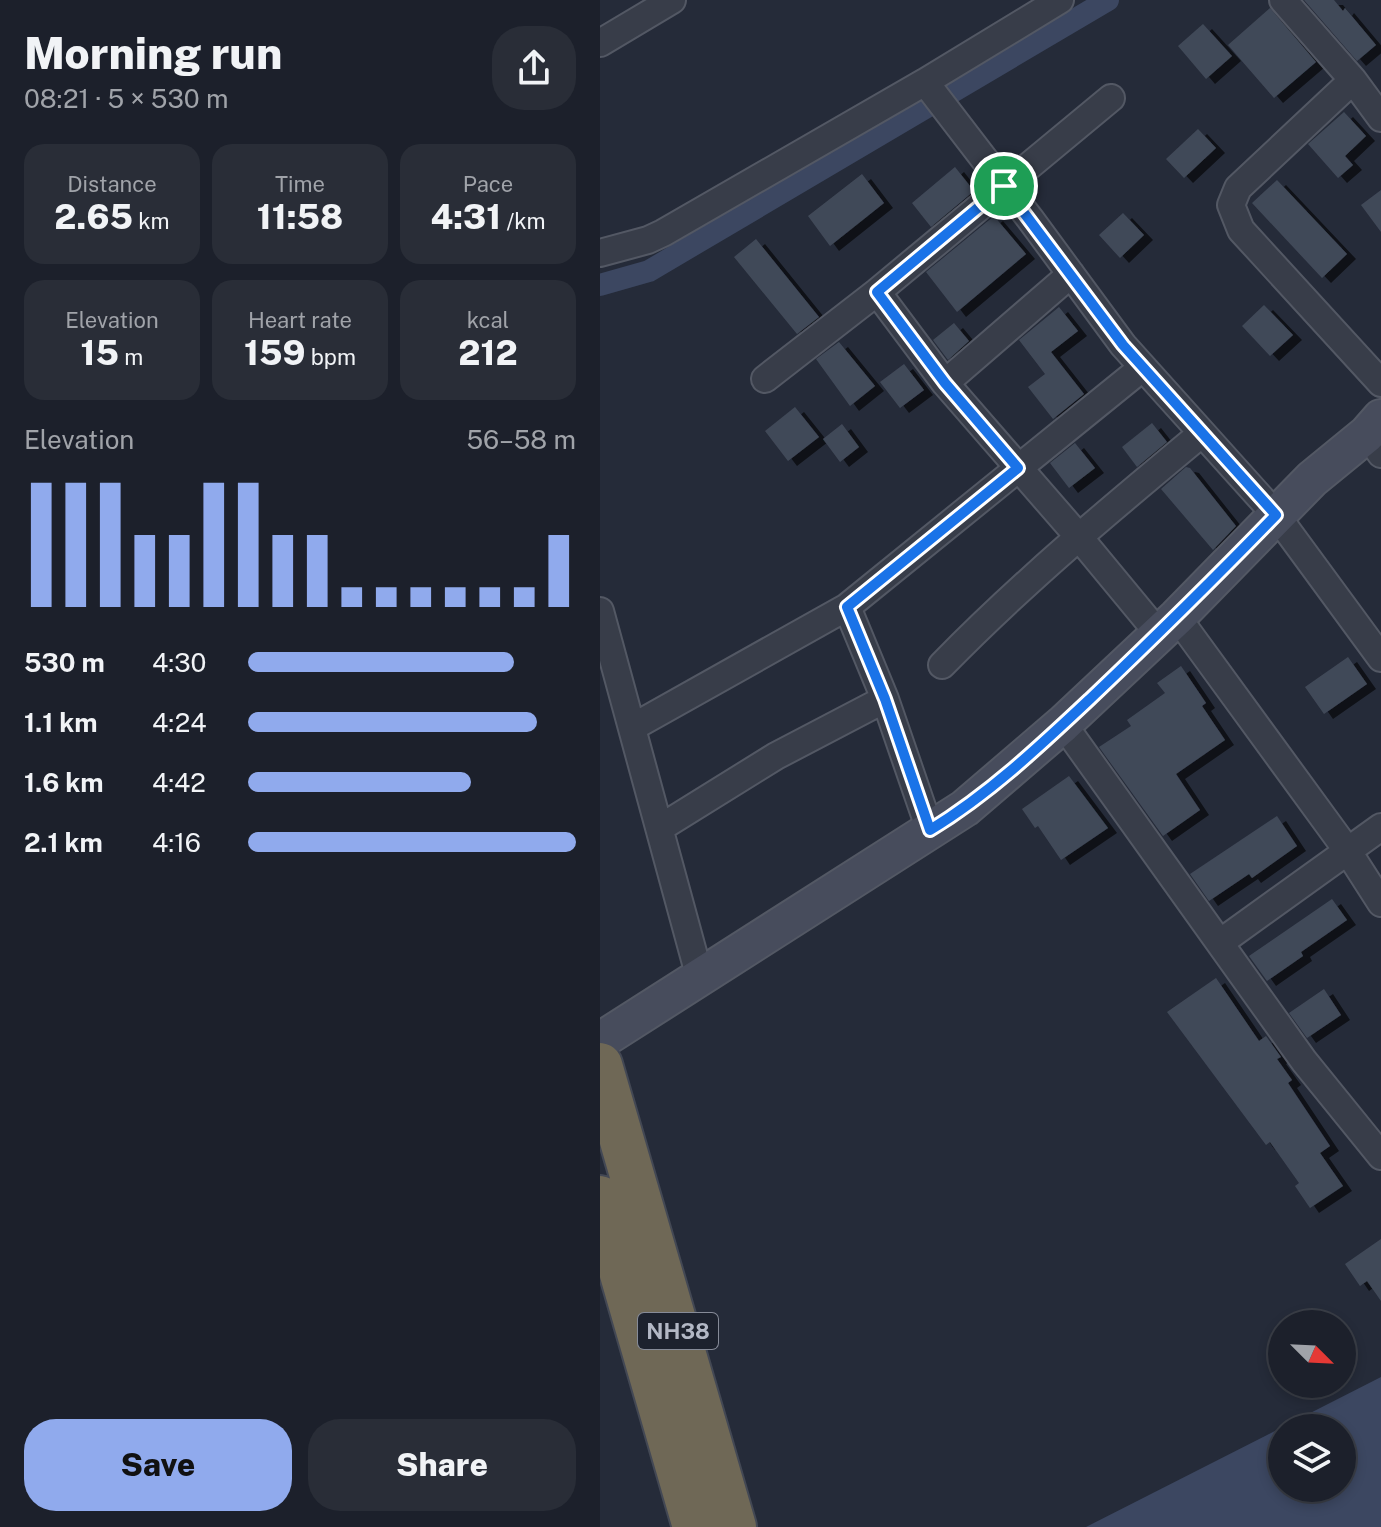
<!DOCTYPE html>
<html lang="en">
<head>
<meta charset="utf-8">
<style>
  :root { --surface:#1c202b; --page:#292d37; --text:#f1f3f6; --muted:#a0a3a9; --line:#3a3e47; --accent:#90aaed }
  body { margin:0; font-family:"Public Sans",sans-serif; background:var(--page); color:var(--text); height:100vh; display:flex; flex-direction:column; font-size:30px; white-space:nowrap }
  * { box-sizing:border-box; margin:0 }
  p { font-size:26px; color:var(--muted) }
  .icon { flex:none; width:44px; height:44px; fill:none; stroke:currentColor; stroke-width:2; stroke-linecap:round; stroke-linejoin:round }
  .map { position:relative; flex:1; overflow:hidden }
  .panel { display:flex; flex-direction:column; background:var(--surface); width:600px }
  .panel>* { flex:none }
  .needle { width:52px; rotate:114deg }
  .controls { position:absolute; left:668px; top:1310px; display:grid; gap:16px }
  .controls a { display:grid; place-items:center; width:88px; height:88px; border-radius:50%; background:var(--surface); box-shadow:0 4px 12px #0003,0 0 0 2px var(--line); font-size:40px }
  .pin { position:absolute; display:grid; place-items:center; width:68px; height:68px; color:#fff; margin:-34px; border:4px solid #fff; border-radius:50%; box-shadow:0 2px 8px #0007 }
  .round { display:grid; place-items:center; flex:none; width:84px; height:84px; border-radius:32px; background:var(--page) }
  .summary { display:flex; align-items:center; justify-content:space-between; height:136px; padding:0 24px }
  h1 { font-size:44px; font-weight:800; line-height:60px }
  .stats { display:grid; grid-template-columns:repeat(3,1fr); gap:12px; height:136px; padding:8px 24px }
  .stats div { display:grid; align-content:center; border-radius:20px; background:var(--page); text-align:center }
  .stats b { font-size:34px; font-weight:800 }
  .stats small { font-size:22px; font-weight:400 }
  .stats p { font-size:22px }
  .chart { height:224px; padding:16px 24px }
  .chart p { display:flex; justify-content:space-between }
  .chart svg { width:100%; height:144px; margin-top:8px; stroke:var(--accent); stroke-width:6 }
  .button { display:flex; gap:16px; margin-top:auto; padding:16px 24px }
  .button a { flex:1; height:92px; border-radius:32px; background:var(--accent); color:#111; font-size:32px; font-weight:800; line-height:92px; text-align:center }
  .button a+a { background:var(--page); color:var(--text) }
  ul { padding:0 24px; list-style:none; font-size:26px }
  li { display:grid; grid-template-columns:128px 96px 1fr; align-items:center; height:60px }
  li i { height:20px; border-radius:10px; background:var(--accent) }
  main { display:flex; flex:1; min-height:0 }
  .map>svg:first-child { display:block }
  .water { fill:#3c4761; fill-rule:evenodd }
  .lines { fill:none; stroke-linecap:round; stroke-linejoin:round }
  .canal { stroke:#3c4761; stroke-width:22 }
  .building { fill:#414958; filter:url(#shadow) }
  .street-casing { stroke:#535864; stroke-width:30 }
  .secondary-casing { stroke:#535864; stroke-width:40 }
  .highway-casing { stroke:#434854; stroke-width:48 }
  .street { stroke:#383d49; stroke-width:26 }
  .secondary { stroke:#474c5c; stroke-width:36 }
  .highway { stroke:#6f6856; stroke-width:44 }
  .route-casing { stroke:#fff; stroke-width:16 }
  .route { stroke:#1a73e8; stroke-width:10 }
  .labels { text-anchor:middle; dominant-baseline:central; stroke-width:7; stroke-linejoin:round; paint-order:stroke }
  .shield { fill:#1d222e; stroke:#868b98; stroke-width:2 }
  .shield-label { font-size:22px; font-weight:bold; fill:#b3b8c5 }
</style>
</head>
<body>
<main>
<section class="panel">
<div class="summary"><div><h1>Morning run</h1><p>08:21 · 5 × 530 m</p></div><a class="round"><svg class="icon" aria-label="share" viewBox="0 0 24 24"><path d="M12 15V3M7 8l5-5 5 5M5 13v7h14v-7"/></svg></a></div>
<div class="stats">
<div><p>Distance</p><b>2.65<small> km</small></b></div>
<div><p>Time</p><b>11:58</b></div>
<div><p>Pace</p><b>4:31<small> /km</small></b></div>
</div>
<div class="stats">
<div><p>Elevation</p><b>15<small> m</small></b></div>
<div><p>Heart rate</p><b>159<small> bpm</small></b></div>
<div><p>kcal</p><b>212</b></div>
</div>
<div class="chart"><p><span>Elevation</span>56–58 m</p>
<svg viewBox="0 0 160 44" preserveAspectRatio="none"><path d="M5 44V6M15 44V6M25 44V6M35 44V22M45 44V22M55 44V6M65 44V6M75 44V22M85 44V22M95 44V38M105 44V38M115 44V38M125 44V38M135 44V38M145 44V38M155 44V22"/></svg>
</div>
<ul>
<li><b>530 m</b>4:30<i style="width:81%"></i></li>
<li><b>1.1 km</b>4:24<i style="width:88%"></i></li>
<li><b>1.6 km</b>4:42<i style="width:68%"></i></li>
<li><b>2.1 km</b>4:16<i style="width:100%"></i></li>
</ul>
<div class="button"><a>Save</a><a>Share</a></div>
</section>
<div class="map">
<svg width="781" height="1527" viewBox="0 0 781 1527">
  <defs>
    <filter id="shadow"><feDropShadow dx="9" dy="5" stdDeviation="0" flood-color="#0009"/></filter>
  </defs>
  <rect width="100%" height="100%" fill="#252b39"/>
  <!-- water -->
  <path class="water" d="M781 1377V1527H486ZM682 1428H742V1488H682Z"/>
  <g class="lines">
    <!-- canal -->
    <path class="canal" d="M0 285 49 271 508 0"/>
  </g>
  <!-- building -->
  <path class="building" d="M704 0H734L743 11 745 8 776 45 757 61Z
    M670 8 716 62 674 98 628 45Z
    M603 24 632 56 606 79 578 46Z
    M744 112 766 136 745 156 753 165 738 178 708 144Z
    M598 129 616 148 584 178 566 159Z
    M355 167 374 191 331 227 312 203Z
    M262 174 284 203 230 246 208 216Z
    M677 180 747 254 722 278 652 203Z
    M781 190V232L761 205Z
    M523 213 544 235 520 258 499 235Z
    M394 216 426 254 357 312 326 272Z
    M156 239 219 317 197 334 134 257Z
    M664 305 693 335 670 356 642 326Z
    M459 307 478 331 451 352 484 394 453 419 428 387 445 374 419 340Z
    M354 323 369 341 348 360 333 340Z
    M239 342 275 386 250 406 216 359Z
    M304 364 324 390 300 408 280 382Z
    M195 407 219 437 188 461 165 431Z
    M552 423 567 442 537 467 522 447Z
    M242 424 259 447 240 462 223 439Z
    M475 443 495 468 469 488 450 463Z
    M586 467 590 468 636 526 613 550 561 489Z
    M748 657 767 684 724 714 705 687Z
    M581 666 606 703 602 706 625 740 576 774 600 810 563 836 499 747 531 726 527 720 565 693 557 683Z
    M469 776 508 828 461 860 438 826 435 828 422 809Z
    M677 816 697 846 652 878 649 874 609 901 590 874Z
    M732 899 747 920 701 952 703 956 667 981 649 956Z
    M616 978 659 1041 666 1036 681 1057 677 1059 692 1080 688 1083 730 1146 720 1153 743 1186 710 1208 695 1186 699 1183 670 1142 666 1145 567 1012Z
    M724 989 741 1015 707 1038 689 1013Z
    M781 1239V1301L767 1281 760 1286 745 1264Z"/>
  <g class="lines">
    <!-- street casing -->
    <g class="street-casing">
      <path id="street" d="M683 0 753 80 781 118
        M0 43 72 0
        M753 80 638 188 631 205 641 230 781 383
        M325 82 431 220 523 345 676 515 781 658
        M0 253 48 240 63 233 325 82 460 0
        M277 292 345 383 478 536 559 634
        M165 379 277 292 511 98
        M345 383 471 274
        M767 434 781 454
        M247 607 285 699 330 830
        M0 611 100 978
        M577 617 747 850 781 903
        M342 665C423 582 512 508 601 434
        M463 724 704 1061 781 1156
        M33 727 247 607 542 368
        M60 828 176 756 285 699
        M621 942 781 827"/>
    </g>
    <!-- secondary casing -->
    <g class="secondary-casing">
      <path id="secondary" d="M0 1041 365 808 463 724 577 617 712 479 767 434 781 418"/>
    </g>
    <!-- highway casing -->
    <g class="highway-casing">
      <path id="highway" d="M0 1065 134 1527
        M0 1198 95 1527"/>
    </g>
    <!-- street -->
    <use href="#street" class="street"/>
    <!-- secondary -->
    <use href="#secondary" class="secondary"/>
    <!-- highway -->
    <use href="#highway" class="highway"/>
  </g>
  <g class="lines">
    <!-- route casing -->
    <g class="route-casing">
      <path id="route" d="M404 186 523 345 676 515C615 578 553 639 490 699 440 746 389 794 330 830L285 699 247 607 418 468 345 383 277 292Z"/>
    </g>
    <!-- route -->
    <use href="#route" class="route"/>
  </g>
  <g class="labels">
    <!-- shield labels -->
    <rect class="shield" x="38" y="1313" width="80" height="36" rx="6"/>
    <g class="shield-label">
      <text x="78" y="1331">NH38</text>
    </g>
  </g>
</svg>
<div class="controls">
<a><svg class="needle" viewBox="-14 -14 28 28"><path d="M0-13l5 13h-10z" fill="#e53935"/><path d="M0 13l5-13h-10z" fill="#a0a3a9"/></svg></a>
<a><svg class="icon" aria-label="layers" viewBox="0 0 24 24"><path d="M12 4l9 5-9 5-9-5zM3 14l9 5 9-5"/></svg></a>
</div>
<div class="pin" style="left:404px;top:186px;background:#1e9e55"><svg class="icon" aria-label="arrive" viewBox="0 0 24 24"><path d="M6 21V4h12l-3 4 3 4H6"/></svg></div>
</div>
</main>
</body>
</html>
